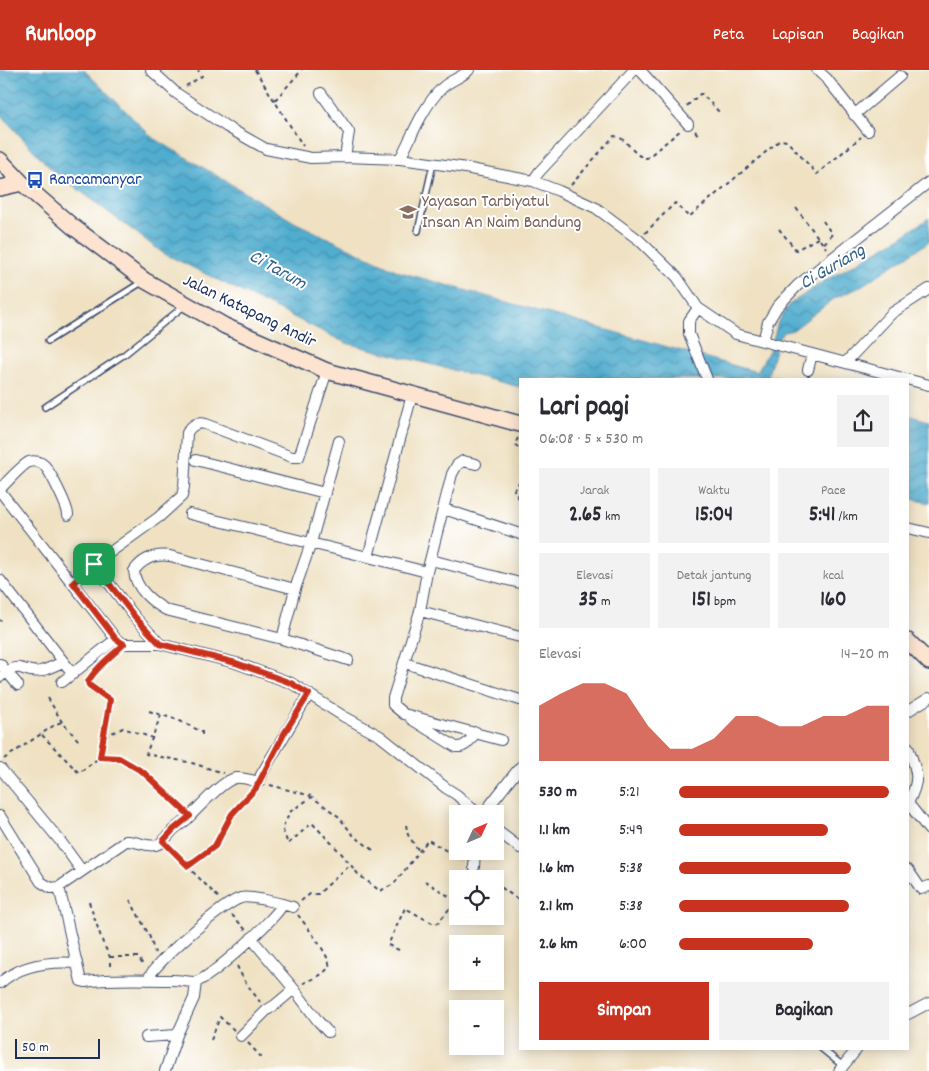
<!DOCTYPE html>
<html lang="id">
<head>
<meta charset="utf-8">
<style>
  :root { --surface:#fff; --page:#f2f2f3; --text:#2b2b33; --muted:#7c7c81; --accent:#c8321e }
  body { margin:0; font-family:Dekko,sans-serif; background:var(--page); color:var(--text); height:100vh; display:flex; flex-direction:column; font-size:19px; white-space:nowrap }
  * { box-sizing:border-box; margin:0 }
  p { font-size:16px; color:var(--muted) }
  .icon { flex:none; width:28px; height:28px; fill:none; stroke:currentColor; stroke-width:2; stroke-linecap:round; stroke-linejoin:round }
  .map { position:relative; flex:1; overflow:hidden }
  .details { position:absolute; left:519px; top:308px; width:390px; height:672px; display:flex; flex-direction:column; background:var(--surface); border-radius:0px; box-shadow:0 2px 12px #0003 }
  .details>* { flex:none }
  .needle { width:32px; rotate:46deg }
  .tools { position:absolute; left:449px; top:735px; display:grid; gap:10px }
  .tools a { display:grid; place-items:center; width:55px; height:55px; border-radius:0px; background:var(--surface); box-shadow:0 2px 12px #0003; font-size:25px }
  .scale { position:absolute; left:15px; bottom:12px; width:85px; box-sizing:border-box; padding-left:5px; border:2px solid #1b2f5e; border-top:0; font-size:14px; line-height:18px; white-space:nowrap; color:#1b2f5e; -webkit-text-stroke:4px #fff; paint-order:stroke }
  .pin { position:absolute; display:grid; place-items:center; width:42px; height:42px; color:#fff; margin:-21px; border-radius:10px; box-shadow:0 2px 8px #0006 }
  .round { display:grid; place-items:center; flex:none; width:52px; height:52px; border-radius:0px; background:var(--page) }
  .summary { display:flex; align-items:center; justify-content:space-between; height:85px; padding:0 20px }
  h1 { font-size:28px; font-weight:700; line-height:38px }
  .stats { display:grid; grid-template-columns:repeat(3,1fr); gap:8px; height:85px; padding:5px 20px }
  .stats div { display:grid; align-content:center; border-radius:0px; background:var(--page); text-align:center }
  .stats b { font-size:21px; font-weight:700 }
  .stats small { font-size:14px; font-weight:400 }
  .stats p { font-size:14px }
  .chart { height:140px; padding:10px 20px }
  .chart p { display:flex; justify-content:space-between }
  .chart svg { width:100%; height:90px; margin-top:5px; fill:var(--accent); opacity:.7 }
  .cta { display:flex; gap:10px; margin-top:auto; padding:10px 20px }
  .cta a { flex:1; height:58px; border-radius:0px; background:var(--accent); color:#fff; font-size:20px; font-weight:700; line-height:58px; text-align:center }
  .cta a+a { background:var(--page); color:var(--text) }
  ul { padding:0 20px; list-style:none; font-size:16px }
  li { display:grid; grid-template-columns:80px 60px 1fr; align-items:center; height:38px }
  li i { height:12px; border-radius:6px; background:var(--accent) }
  header { display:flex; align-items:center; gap:30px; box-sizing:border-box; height:70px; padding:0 25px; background:var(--accent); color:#fff }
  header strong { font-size:24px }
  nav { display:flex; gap:28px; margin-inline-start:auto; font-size:18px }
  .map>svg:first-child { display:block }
  .water { fill:url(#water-waves); stroke:#366e96 }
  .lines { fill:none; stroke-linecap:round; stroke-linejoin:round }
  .lane-casing { stroke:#3b4a6d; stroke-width:8 }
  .street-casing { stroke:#3b4a6d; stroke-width:12 }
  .secondary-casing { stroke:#3b4a6d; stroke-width:18 }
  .path { stroke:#3b4a6d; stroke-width:2; stroke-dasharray:4 4; stroke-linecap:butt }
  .lane { stroke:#fff; stroke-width:5 }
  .street { stroke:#fff; stroke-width:10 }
  .secondary { stroke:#fde4d1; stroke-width:15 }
  .route-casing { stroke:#fff; stroke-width:10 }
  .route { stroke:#c8321e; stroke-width:6 }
  .labels { text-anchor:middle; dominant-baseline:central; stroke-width:4; stroke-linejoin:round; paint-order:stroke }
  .transit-label { font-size:18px; fill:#164399; stroke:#fff; text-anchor:start }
  .education-label { font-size:18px; fill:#785e54; stroke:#fff; text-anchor:start }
  .street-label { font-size:18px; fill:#1b2f5e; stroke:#fff }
  .water-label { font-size:19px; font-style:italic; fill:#31618b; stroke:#fff }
</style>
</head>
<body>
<header>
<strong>Runloop</strong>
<nav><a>Peta</a><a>Lapisan</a><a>Bagikan</a></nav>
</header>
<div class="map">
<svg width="929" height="1001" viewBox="0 0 929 1001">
  <defs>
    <pattern id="water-waves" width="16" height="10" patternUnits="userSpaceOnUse" patternTransform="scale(1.25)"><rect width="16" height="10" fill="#51adcf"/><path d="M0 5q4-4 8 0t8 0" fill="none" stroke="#428dab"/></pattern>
  </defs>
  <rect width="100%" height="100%" fill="#fff"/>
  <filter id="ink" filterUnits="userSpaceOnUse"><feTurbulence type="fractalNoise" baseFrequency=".02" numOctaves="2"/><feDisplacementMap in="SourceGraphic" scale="10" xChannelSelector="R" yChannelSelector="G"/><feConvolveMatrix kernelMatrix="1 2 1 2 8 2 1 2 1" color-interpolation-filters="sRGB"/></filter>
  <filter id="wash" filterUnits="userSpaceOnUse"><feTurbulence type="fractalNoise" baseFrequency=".0096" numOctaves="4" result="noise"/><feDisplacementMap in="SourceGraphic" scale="20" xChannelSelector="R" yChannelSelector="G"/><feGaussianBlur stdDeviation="1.12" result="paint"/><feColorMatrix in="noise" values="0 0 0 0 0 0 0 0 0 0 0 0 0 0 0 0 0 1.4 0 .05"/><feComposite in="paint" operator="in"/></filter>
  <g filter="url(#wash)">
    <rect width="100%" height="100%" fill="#efe1c2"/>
    <!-- water -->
    <path class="water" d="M0 0H84L152 67 296 153 400 202 757 302 771 277 778 252 790 234 821 213 901 167 929 148V172L858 218 835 228 793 260 784 262 778 269 768 305 781 309H520V317L346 273 163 183 51 99 0 44Z
      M908 345 929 351V433L908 428Z"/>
  </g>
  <g filter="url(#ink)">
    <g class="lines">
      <!-- lane casing -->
      <g class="lane-casing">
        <path id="lane" d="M418 161 433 94
          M48 271 142 212
          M45 337 125 284 184 236
          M822 979 843 996"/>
      </g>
      <!-- street casing -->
      <g class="street-casing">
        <path id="street" d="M151 0 176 23 227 57 266 79 311 88 345 87 400 89 460 97 533 111 559 121 596 138 639 170 677 207 698 238 736 264 929 315
          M640 0 688 54
          M817 0 827 9 868 61
          M321 23 349 62 345 87
          M854 45 900 6
          M400 89C412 66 423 36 442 18 450 10 461 8 469 0
          M533 111 539 102 634 0
          M698 238 689 251V264L707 309
          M763 271 768 252 777 237 798 215 929 112
          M846 292 892 243 929 219
          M808 300 812 284
          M196 390 325 423
          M476 394 463 391 457 395 452 404 427 502 420 541 393 628V635L404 644 501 670
          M0 419C6 413 23 394 29 392 34 390 41 392 44 395 50 401 68 437 68 445
          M0 421 116 569 62 612
          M444 439 520 464
          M190 444 368 487 412 325
          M908 458 929 463
          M368 487 427 502
          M431 490 520 513
          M94 494 135 547 160 574 236 593 291 613 343 646 380 666 446 718 457 725 478 744
          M0 510 73 604
          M73 513 94 494 159 447 182 426 184 417 187 363C191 355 197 352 205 354L292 387H299L327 301
          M295 519 170 486C155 484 143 488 134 501 135 518 152 532 166 540L282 569 348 590
          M420 541 520 567
          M116 569 124 574H160
          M282 569 295 519 311 473 339 371
          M405 593 520 630
          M0 594 18 615
          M0 607C22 588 22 605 41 601 48 599 56 595 63 592
          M908 641 929 628
          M411 649 456 677C466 678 470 670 476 662
          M908 677C917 702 921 708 908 733
          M0 698 61 772 82 801
          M908 733 929 760
          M483 744 520 697
          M0 746 41 812 51 818 59 817
          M495 759 520 778
          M474 797 475 781
          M908 800 921 819 929 816
          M283 834C276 848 209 910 195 912 188 912 180 910 172 910 143 910 114 908 85 912L81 911 80 907 59 817 126 771C137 770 145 778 156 775 164 773 168 765 173 760 177 756 182 754 186 750 197 740 222 710 236 708 243 707 253 711 259 712L261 705 309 624
          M148 910C149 897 226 831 241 828 249 825 283 834 293 837
          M0 913C21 894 50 891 77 893
          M294 919 318 951 328 962
          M908 944 929 933
          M241 966 267 940 275 935 294 919 251 868
          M146 967 177 965
          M165 1001 177 965 194 928 196 912
          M839 1001 857 979"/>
      </g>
      <!-- secondary casing -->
      <g class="secondary-casing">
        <path id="secondary" d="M0 90 22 113 72 156 144 210 225 256 327 301 520 354
          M0 118 22 113
          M908 571 929 592"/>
      </g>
      <!-- path -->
      <path class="path" d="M255 0 303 76
        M186 16 202 6 198 0
        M275 30 302 0
        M687 36 700 24H702L721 44
        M695 61 700 67
        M571 115 614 66C628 67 633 88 647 88L681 60
        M796 138 826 178
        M823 151 832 164 823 175
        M779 159 796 180 818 168
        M645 163 675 133 689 147 780 70 787 71 817 104 861 67
        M518 368 515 374 520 380
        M520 411 514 420 520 431
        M0 551 1 550
        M98 598 108 590
        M48 628 62 652 79 671
        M149 641 178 650 202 662V668
        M161 645 146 684 192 693 223 703
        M42 665 79 703 100 687 110 630 89 615 88 612 94 601
        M105 666 123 658 153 668
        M100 687C106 687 114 687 120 689 145 697 164 721 182 738
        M4 689 56 654 62 652
        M270 715 311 726
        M406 755 408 765 419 781
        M170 779 220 829
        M373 780 354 766 338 746 312 727 291 741 282 758 288 774 312 753 341 783 358 804 380 821 394 814 428 770 464 791
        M188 796 215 776 232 744 253 721
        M483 803 490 809
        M425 811 458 832
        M495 813 520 831
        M130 830 149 865 155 883
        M301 831 310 824H318L350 795
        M89 832 103 873 110 887V900
        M232 845 246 860
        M298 845C304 853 332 888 329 896 325 905 310 910 302 914
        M399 880 388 875 405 838 434 854 438 853 458 828
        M110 887H138L143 895
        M237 896 244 910 260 932
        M211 970 220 947 234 960
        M248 973 262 988"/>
      <!-- lane -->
      <use href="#lane" class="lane"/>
      <!-- street -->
      <use href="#street" class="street"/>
      <!-- secondary -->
      <use href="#secondary" class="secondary"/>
    </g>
  </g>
  <g class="lines" filter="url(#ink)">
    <!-- route casing -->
    <g class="route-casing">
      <path id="route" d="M94 494 135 547 160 574 236 593 291 613 309 624 285 662 256 718 232 744 215 776 188 796 163 771 174 759 190 746 143 702 119 688 100 687 110 630 89 615 88 612C96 597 112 586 124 574L116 569 73 513Z"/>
    </g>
    <!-- route -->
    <use href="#route" class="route"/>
  </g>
  <!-- icons -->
  <defs>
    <g id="bus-bare" transform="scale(1.35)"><path d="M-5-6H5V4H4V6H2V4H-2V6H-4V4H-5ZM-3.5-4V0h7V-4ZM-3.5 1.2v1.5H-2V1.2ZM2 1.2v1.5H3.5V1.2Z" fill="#1a4fb4" stroke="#fff" stroke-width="2.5" paint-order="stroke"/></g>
    <g id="school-bare" transform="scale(1.35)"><path d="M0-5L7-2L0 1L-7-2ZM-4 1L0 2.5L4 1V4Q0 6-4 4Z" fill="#8d6e63" stroke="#fff" stroke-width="2.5" paint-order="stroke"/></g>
  </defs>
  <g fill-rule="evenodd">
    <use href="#bus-bare" x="35" y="110"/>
    <use href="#school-bare" x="408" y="142"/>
  </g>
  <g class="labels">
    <!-- transit labels -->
    <g class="transit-label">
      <text x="49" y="110">Rancamanyar</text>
    </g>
    <!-- education labels -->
    <g class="education-label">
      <text x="422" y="132">Yayasan Tarbiyatul<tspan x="422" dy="21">Insan An Naim Bandung</tspan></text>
    </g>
    <!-- street labels -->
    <g class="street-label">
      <text transform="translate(249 242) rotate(26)">Jalan Katapang Andir</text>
    </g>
    <!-- water labels -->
    <g class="water-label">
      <text transform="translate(833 198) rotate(-30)">Ci Guriang</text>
      <text transform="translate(277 201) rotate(29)">Ci Tarum</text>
    </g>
  </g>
</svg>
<div class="tools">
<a><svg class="needle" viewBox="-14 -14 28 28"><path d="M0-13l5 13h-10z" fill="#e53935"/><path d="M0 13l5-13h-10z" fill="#7c7c81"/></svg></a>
<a><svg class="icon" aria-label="locate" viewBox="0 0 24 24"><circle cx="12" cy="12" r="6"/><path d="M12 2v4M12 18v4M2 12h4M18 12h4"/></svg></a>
<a>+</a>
<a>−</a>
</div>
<div class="scale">50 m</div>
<div class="pin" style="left:94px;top:494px;background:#1e9e55"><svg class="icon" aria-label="arrive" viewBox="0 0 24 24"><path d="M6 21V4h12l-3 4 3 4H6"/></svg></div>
<section class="details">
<div class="summary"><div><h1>Lari pagi</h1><p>06:08 · 5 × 530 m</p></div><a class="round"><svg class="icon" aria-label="share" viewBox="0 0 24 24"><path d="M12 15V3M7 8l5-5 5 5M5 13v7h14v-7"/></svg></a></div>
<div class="stats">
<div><p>Jarak</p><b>2.65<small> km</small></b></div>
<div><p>Waktu</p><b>15:04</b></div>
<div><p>Pace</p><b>5:41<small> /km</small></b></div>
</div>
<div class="stats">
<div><p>Elevasi</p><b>35<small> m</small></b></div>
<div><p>Detak jantung</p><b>151<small> bpm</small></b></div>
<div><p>kcal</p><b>160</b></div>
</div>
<div class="chart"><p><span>Elevasi</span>14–20 m</p>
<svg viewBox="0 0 160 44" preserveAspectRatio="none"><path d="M0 44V17L10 11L20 6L30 6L40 11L50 27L60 38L70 38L80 33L90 22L100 22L110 27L120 27L130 22L140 22L150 17L160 17V44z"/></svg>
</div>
<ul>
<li><b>530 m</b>5:21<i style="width:100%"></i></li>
<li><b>1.1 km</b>5:49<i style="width:71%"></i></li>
<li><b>1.6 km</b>5:38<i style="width:82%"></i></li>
<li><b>2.1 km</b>5:38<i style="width:81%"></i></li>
<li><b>2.6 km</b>6:00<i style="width:64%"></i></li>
</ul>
<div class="cta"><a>Simpan</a><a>Bagikan</a></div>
</section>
</div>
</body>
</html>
